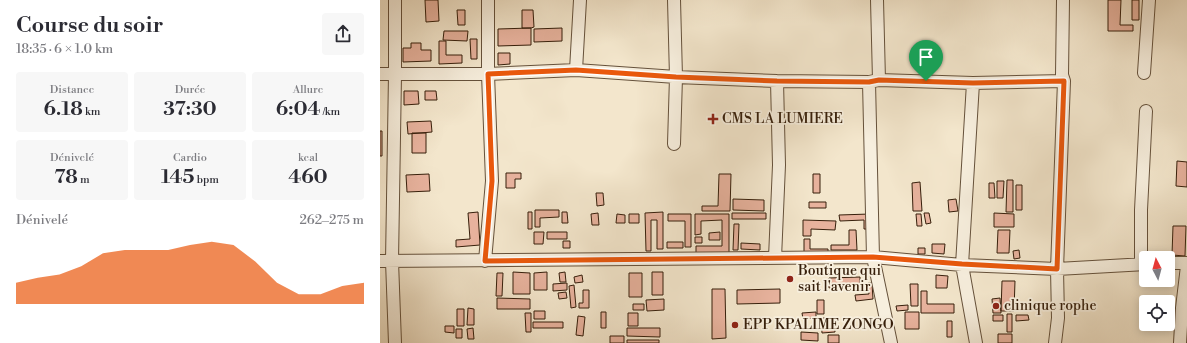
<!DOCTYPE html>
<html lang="fr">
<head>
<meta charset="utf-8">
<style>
  :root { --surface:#fff; --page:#f7f7f7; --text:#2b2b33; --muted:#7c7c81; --accent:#ea580c }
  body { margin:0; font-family:"Libre Bodoni",serif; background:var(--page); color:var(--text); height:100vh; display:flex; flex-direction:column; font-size:15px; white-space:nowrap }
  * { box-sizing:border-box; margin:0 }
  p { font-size:13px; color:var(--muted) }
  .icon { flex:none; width:22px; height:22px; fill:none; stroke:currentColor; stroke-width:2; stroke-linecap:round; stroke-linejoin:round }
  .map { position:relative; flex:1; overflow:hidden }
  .panel { display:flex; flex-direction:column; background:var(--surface); width:380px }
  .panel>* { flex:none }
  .needle { width:26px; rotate:354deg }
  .tools { position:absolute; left:759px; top:251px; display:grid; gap:8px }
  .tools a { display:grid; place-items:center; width:36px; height:36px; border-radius:4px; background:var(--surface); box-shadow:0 2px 10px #0003; font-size:20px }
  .pin { position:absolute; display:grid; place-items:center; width:34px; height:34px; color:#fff; margin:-41px -17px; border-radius:50% 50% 50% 0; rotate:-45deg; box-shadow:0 0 4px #0007 }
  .pin .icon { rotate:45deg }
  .round { display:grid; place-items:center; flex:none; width:42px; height:42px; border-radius:4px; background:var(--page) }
  .overview { display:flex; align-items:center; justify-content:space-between; height:68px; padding:0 16px }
  h1 { font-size:22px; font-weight:600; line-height:30px }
  .figures { display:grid; grid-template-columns:repeat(3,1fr); gap:6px; height:68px; padding:4px 16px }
  .figures div { display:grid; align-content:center; border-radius:4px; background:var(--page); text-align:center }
  .figures b { font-size:20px; font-weight:600 }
  .figures small { font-size:11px; font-weight:400 }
  .figures p { font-size:11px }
  .chart { height:112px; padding:8px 16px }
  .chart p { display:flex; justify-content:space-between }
  .chart svg { width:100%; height:72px; margin-top:4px; fill:var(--accent); opacity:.7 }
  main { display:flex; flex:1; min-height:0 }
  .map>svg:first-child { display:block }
  .building { fill:#e7b29d; stroke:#361f0b }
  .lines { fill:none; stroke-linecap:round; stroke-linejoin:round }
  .minor-casing { stroke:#65513b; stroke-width:14 }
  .minor { stroke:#f7efde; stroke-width:12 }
  .route-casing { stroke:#fff; stroke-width:8 }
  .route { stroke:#ea580c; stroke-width:5 }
  .poi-dot { fill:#8f2418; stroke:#f7efde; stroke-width:1.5 }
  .labels { text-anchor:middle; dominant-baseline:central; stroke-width:3.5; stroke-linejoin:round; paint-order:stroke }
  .poi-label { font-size:14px; fill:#361f0b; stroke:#f7efde; text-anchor:start }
</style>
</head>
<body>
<main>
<section class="panel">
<div class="overview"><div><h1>Course du soir</h1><p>18:35 · 6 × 1.0 km</p></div><a class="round"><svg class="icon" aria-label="share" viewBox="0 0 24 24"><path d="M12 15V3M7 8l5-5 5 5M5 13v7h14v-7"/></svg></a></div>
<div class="figures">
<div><p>Distance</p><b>6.18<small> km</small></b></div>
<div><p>Durée</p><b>37:30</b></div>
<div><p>Allure</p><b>6:04<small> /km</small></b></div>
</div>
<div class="figures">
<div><p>Dénivelé</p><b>78<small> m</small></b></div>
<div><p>Cardio</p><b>145<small> bpm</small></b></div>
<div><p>kcal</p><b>460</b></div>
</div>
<div class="chart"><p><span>Dénivelé</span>262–275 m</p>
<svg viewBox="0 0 160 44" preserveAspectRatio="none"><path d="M0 44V31L10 28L20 26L30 21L40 13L50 11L60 11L70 11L80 8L90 6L100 8L110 18L120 31L130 38L140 38L150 33L160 31V44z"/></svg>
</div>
</section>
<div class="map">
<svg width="807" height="343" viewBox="0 0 807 343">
  <rect width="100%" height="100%" fill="#f3e6cc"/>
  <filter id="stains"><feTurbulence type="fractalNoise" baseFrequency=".005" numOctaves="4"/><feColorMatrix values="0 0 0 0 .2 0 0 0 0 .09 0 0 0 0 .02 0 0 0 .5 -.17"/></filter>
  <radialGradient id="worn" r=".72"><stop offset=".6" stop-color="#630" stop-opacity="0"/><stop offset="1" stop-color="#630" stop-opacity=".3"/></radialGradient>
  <!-- building -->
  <path class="building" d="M45 0H58L59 21 46 22Z
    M728 0H741L740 25H753V31H728Z
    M752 0H759V20H752Z
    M77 10H85V25H78Z
    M142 10H153L154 27 151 28H142Z
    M151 28V45L118 46V29Z
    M182 28V41L154 42V29Z
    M64 31H88L87 41 63 40Z
    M90 39H97V59H91Z
    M59 41H66V55H82V63L59 64Z
    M31 43H41V50H51V61L23 62V48H31Z
    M118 53H130V64L118 65Z
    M24 91H38L39 104 24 105Z
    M45 91H56L57 100H45Z
    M51 121 52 132 28 134 27 122Z
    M0 131H2V156H0Z
    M32 133H46V153H32Z
    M797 161 807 162V187L796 186Z
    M126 173H141V179H135V188H126Z
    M49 174 50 191 27 192 26 175Z
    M339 174H351L350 211H322V206H338Z
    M433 174H440V193H433Z
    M627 180H633V212H626Z
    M617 181H624L623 198H617Z
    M540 182 542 211H533L532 183Z
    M609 183H614L615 198H609Z
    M636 185H642V210H636Z
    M216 193H223L224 205 217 206Z
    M353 199 384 200V211L353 210Z
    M576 199 578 211 569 212 568 200Z
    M429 202H446V208H429Z
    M155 210H179V217L160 218V227H155Z
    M98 212 100 245 76 247V240L90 239 88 213Z
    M148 212H152V229H148Z
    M182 212H187L188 223H182Z
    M283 212V249H277V220H271V251H266L265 213Z
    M218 213 219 225H212L211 214Z
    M352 213H386V219H352Z
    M544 213H549L551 223 546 224Z
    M614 213 634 214V227H614Z
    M237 214 245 215V223H236Z
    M249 214H259V223H249Z
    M288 214H311V247H305V221H288Z
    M315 214H349V253H316V246H342V220L321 221V234L315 235Z
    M490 214 491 229H484V220L460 221 459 215Z
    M536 214H541L542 226H537Z
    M423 220 456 221 455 230 431 229V236H423Z
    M354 224H359L358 250H353Z
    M793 226H806L805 256 792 255Z
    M469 230H476L477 250H451V245H469Z
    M618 230H630L629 253H617Z
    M154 232H164L163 244H154Z
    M167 232H187V239H167Z
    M340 232V240H329V233Z
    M315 237H322V243H315Z
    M424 239H430V249H448V256L424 257Z
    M183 241H190V248H183Z
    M287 242H303V248H287Z
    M361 243 380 244V250L361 249Z
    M552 244H565L564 254 552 253Z
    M538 248H545V254H538Z
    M639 250 640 258 634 259 633 251Z
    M133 272 150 273V294H133Z
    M167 272V290H154V273Z
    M185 272 186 282H180L179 273Z
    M272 272H283V295H272Z
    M117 273H123L122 296H116Z
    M249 273H262V297H249Z
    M202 275 203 282 195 283 194 277Z
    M556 275 568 276 567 288H556Z
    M480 277V287L449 288V278Z
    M622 281H635L634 311H621Z
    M187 283V290L173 291V284Z
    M488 283H492L493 299 476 301 475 295 489 294Z
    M530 284H538V306H531Z
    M194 285 196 307 191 308 189 286Z
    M332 289H345L346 338 332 339Z
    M400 289V303L357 304V290Z
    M203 290H209V308H199V303H203Z
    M541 291H547V304H574V313H541Z
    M186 292 187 298 179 299 178 293Z
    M117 298 150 299V309H117Z
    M620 298 621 313H613L612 299Z
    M284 299V310L267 311 266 300Z
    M437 300H444V314H437Z
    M253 304H264V310H253Z
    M528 305V310L517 311 516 306Z
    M88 308 94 309V325H87Z
    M77 309H84V326H77Z
    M154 311H165V319H154Z
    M221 312H226V328H221Z
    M436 312V318L423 319 422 313Z
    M525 312H539V329H525Z
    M145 313H151V332H146Z
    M248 313H258V326H248Z
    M627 314H632V332H627Z
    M613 315H623V321H613Z
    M636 315H648L649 320 636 321Z
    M198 316 205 317 203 336 196 335Z
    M441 318H454L455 332 442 333Z
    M567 321H572V337H567Z
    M153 322H183V328H153Z
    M65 326H74V333L65 332Z
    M93 328 94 339H88L87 329Z
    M247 328H280V337L247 336Z
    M76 329H82V338H76Z
    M421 332 438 333V341L421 340Z
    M618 334H632V343H618Z
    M448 335H459V343H448Z
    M230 336H244V343H230Z
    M247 340H279V343H247Z"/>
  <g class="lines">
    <!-- minor casing -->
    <g class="minor-casing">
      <path id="minor" d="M15 0V74L12 261 15 343
        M497 0 499 80
        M196 70 200 0
        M764 73 769 0
        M0 74H108L196 70 296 77 397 81 489 82 499 80 593 83 684 81
        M489 82 493 257 511 343
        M593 83 582 265 596 343
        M294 144 296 77 294 0
        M395 258 399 165 397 81
        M0 261 493 257 582 265 677 269 766 264
        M105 261 112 181 108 74V0
        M788 263H807
        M761 264V210L766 111
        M675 343 678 318 677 269 684 81 682 75 683 0
        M800 343 802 308 807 266"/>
    </g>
    <!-- minor -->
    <use href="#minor" class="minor"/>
  </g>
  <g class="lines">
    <!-- route casing -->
    <g class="route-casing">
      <path id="route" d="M196 70 296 77 397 81 489 82 499 80 593 83 684 81 677 269 582 264 493 257 105 261 112 181 108 74Z"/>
    </g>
    <!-- route -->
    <use href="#route" class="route"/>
  </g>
  <!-- markers -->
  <g class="poi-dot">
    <path d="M331 113h4v4h4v4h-4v4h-4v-4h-4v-4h4z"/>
    <circle cx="410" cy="279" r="4"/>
    <circle cx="616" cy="306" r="4"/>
    <circle cx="355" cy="325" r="4"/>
  </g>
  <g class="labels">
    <!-- poi labels -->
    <g class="poi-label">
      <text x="342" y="119">CMS LA LUMIERE</text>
      <text x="418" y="271">Boutique qui<tspan x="418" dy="16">sait l'avenir</tspan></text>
      <text x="624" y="306">clinique rophe</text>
      <text x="363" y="325">EPP KPALIME ZONGO</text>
    </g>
  </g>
  <rect width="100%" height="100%" filter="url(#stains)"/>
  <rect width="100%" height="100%" fill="url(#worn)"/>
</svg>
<div class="tools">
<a><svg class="needle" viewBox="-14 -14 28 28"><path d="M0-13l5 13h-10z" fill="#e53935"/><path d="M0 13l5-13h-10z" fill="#7c7c81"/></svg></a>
<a><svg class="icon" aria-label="locate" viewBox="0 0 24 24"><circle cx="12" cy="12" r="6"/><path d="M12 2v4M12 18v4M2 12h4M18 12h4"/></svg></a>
</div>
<div class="pin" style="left:546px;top:81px;background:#1e9e55"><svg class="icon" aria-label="arrive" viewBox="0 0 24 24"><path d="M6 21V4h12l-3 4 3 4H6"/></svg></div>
</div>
</main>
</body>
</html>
